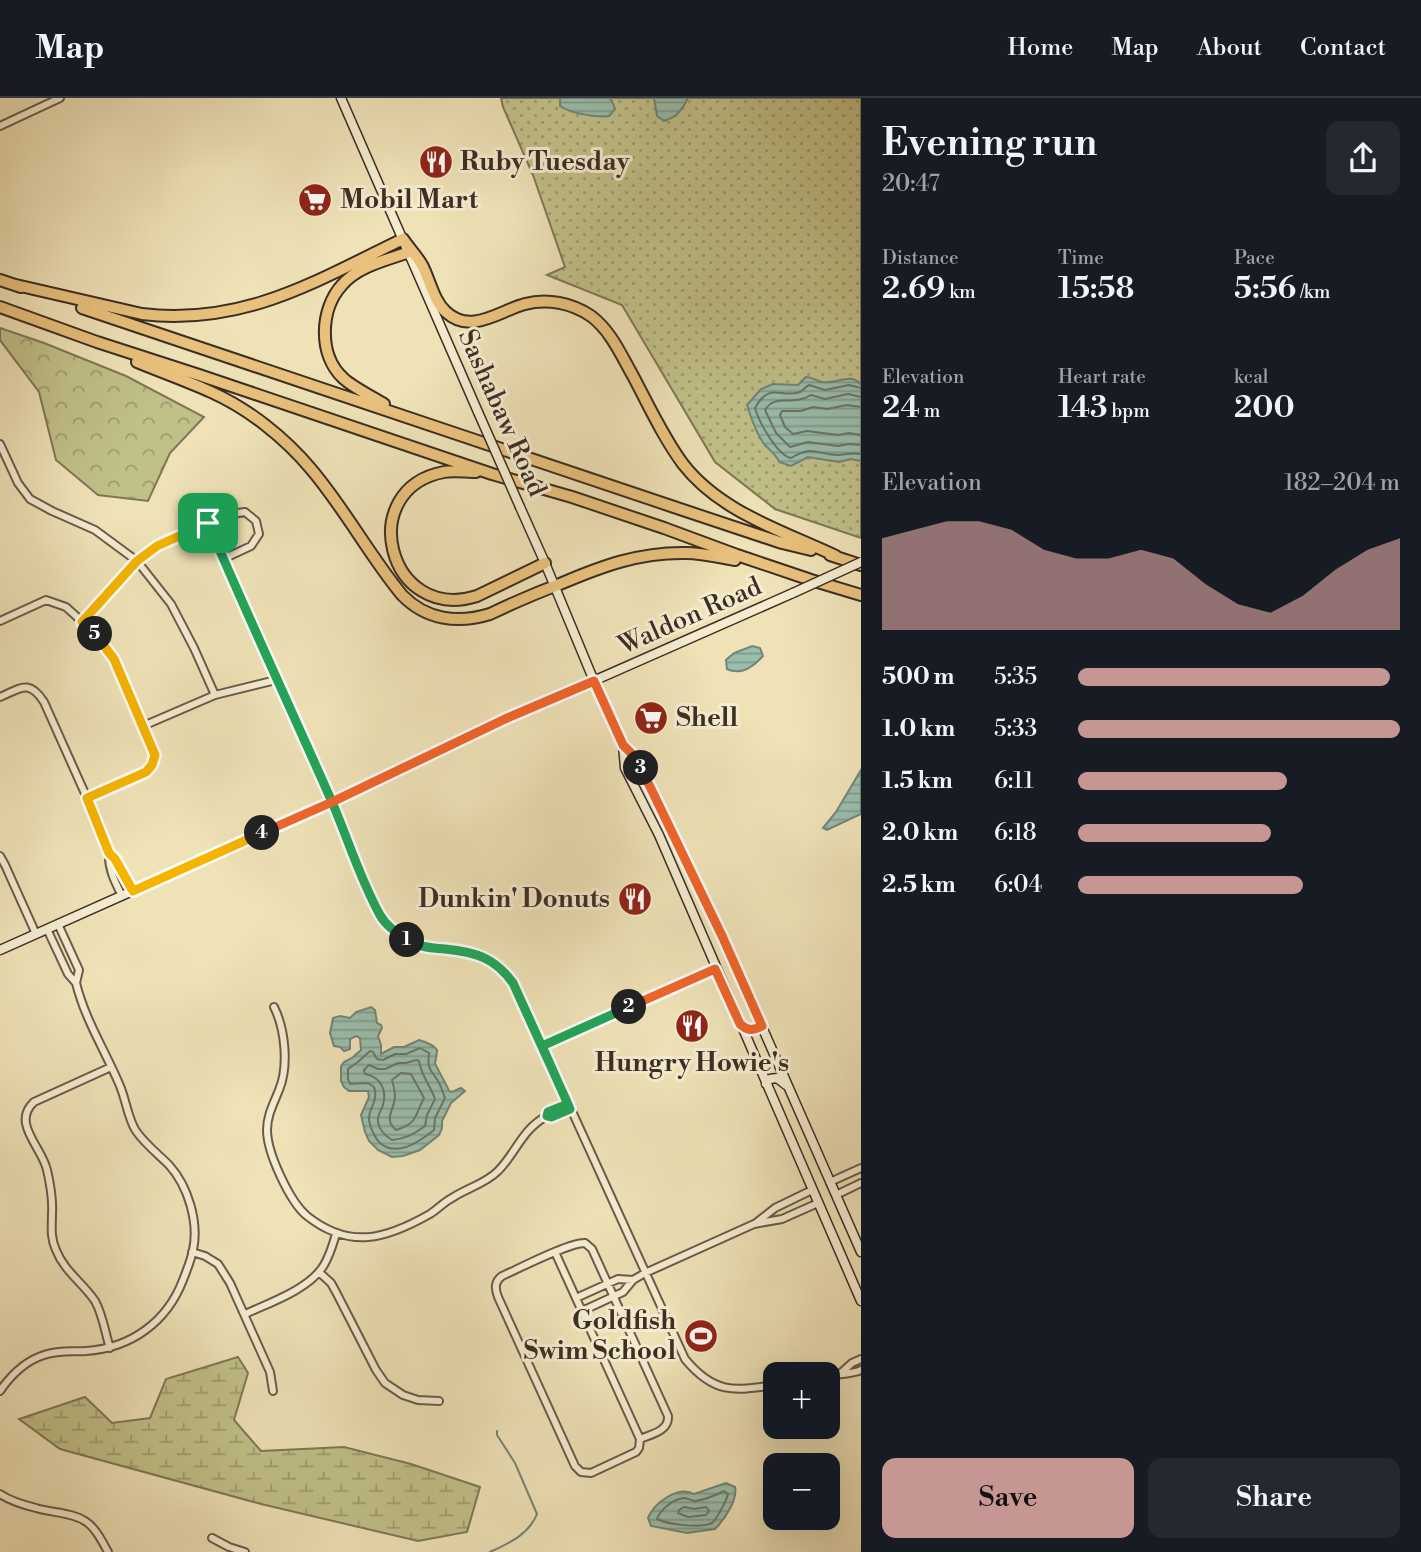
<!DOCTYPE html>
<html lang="en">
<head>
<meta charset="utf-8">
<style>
  :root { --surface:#171b24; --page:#242831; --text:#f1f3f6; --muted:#9ea1a6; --line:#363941; --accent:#c59692 }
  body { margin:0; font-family:"Libre Bodoni",serif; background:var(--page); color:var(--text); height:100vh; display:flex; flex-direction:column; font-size:26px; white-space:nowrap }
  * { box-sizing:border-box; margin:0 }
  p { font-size:23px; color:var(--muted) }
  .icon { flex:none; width:38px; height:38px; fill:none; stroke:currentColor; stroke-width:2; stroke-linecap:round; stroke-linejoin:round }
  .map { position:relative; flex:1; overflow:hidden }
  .sheet { display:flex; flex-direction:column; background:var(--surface); width:560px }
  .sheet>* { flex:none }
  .tools { position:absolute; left:763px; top:1264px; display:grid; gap:14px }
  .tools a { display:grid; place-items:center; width:77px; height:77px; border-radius:14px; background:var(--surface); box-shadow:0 7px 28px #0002; font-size:35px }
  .pin { position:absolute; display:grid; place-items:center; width:60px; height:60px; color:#fff; margin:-30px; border-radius:14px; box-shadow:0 4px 10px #0006 }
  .km { position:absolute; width:35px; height:35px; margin:-18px; border-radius:50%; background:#222; color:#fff; font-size:19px; line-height:35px; text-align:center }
  .round { display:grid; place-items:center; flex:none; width:74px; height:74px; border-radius:14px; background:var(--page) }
  .overview { display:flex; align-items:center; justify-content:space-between; height:119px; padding:0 21px }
  h1 { font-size:38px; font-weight:600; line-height:52px }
  .metrics { display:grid; grid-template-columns:repeat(3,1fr); gap:10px; height:119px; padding:7px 21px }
  .metrics div { display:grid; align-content:center }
  .metrics b { font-size:30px; font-weight:600 }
  .metrics small { font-size:19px; font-weight:400 }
  .metrics p { font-size:19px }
  .chart { height:196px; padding:14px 21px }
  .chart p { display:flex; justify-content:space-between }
  .chart svg { width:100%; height:126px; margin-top:7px; fill:var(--accent); opacity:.7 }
  .primary-button { display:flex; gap:14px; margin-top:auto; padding:14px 21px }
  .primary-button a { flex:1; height:80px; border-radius:14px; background:var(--accent); color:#111; font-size:28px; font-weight:600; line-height:80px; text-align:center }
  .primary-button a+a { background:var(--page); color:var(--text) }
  ul { padding:0 21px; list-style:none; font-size:23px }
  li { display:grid; grid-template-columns:112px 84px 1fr; align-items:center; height:52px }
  li i { height:18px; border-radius:9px; background:var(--accent) }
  header { display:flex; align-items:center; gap:42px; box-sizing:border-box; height:98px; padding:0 35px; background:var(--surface); border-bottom:2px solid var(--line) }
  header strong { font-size:33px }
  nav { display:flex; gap:38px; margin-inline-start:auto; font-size:24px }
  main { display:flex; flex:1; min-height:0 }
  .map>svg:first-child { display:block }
  .grass { fill:url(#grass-dots); stroke:#7e7757; stroke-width:2 }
  .forest { fill:url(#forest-crowns); stroke:#7e7757; stroke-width:2 }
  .wetland { fill:url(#wetland-marsh); stroke:#7e7757; stroke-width:2 }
  .water { fill:url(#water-rules); stroke:#748477; stroke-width:2 }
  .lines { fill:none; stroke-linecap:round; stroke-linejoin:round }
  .shore { stroke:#6b7669; stroke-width:2 }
  .stream { stroke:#748477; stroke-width:2 }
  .street-casing { stroke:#695b4a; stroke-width:10 }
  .secondary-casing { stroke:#3c2e25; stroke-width:11 }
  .highway-casing { stroke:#3c2e25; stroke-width:14 }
  .street { stroke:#f5ecd0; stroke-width:6 }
  .secondary { stroke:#f5ecd0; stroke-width:8 }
  .highway { stroke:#e8c17c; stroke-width:10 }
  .secondary-bridge-casing { stroke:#3c2e25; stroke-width:11; stroke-linecap:butt }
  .secondary-bridge { stroke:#f5ecd0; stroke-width:8 }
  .split-1-casing { stroke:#fff; stroke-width:14 }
  .split-2-casing { stroke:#fff; stroke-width:14 }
  .split-3-casing { stroke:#fff; stroke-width:14 }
  .split-4-casing { stroke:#fff; stroke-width:14 }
  .split-5-casing { stroke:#fff; stroke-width:14 }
  .split-6-casing { stroke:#fff; stroke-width:14 }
  .split-1 { stroke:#22a559; stroke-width:9 }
  .split-2 { stroke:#22a559; stroke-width:9 }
  .split-3 { stroke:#f0652b; stroke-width:9 }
  .split-4 { stroke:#f0652b; stroke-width:9 }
  .split-5 { stroke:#f5b400; stroke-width:9 }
  .split-6 { stroke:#f5b400; stroke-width:9 }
  .labels { text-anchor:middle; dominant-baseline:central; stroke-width:6; stroke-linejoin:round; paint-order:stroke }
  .poi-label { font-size:26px; font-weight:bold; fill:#3c2e25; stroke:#f5ecd0; text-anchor:start }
  .street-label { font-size:26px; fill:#3c2e25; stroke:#f5ecd0 }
</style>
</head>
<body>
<header>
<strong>Map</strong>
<nav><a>Home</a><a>Map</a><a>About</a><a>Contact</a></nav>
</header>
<main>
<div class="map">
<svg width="861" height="1454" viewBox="0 0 861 1454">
  <defs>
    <pattern id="grass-dots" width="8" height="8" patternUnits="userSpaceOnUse" patternTransform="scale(1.75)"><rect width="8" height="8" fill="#c1c089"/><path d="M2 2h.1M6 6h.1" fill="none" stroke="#9e9c70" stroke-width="1.8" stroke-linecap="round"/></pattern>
    <pattern id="forest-crowns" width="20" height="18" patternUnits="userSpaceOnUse" patternTransform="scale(1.75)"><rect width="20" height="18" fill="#c1c089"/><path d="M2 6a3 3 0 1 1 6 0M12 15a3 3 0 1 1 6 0" fill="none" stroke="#9e9c70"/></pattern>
    <pattern id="wetland-marsh" width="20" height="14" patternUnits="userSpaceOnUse" patternTransform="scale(1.75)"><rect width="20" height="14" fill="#c1c089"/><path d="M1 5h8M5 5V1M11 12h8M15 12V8" fill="none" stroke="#9e9c70"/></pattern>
    <pattern id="water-rules" width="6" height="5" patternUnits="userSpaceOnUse" patternTransform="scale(1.75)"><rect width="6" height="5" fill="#9abead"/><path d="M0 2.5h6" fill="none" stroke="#7f9b8d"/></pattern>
  </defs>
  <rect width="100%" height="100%" fill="#efe2b7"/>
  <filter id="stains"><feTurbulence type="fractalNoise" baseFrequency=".00286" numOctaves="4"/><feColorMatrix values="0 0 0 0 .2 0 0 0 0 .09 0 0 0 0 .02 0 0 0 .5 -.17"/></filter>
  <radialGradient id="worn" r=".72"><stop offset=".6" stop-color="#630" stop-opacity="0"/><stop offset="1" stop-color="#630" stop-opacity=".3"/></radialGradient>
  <!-- grass -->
  <path class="grass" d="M501 0H861V440L775 411 715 364 622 207 547 177 565 169 533 77 503 9Z"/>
  <!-- forest -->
  <path class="forest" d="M0 230 44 245 126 278 204 319 170 355 148 403 98 397 56 362 39 294 0 242Z"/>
  <!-- wetland -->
  <path class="wetland" d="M238 1259 248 1275 234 1322 261 1353 344 1349 411 1366 480 1389 467 1434 418 1443 261 1406 60 1351 19 1321 85 1299 112 1325 150 1320 166 1281Z"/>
  <!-- water -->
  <path class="water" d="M560 0H609L612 3 615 11 609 18C596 20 570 15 560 8Z
    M654 0H688C682 12 677 19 664 23L657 18Z
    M806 279C812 279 816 283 822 284 836 287 851 273 861 287V363L851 361 839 364 808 359 791 368 779 364C776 356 770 353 764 346 756 335 751 320 747 307L761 291 773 286 798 287Z
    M752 548 760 550 763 558C753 569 741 578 727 571L726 562 734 555Z
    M861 672V716L827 732 823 730 836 714Z
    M371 909 375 912 377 925 381 927 382 930 378 938 381 947V956L394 949H404L419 942C426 944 434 947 437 952 437 956 436 960 435 965 435 967 447 987 449 993L452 994 461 990 465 993 451 1005 442 1023V1030L439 1037 420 1052 403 1058 392 1059 378 1052 369 1043 365 1034 361 1017 369 999 368 993H349L344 989 341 983V968L344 964 352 960 361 952 360 940 356 938 350 941V951L344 953 340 949 334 948 330 935 333 920 340 918 350 920 356 914Z
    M726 1385 735 1389C738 1402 724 1422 715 1431L687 1435 651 1428 648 1420C654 1405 678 1387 694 1396Z"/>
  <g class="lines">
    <!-- shore -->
    <path class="shore" d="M861 290 849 287 825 292 809 287C807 288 802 293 800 294 781 301 770 283 755 310 759 324 777 357 791 360 812 347 816 356 837 357 847 357 850 354 861 356
      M861 299 848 296 825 301 811 297C792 309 775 295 765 312L776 335 790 349 808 344 838 348 849 346 861 347
      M861 309 847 307 827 311 813 309 801 313H782L780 317 785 329 793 336 807 333 838 337 849 335 861 337
      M420 950 429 955C427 972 430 970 438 983 441 988 443 995 445 1000L435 1020 434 1032C419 1044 395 1061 378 1043 374 1037 370 1029 369 1022 368 1010 379 1004 374 989L368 985 350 986 348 981V971L358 964 370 953 373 954 377 961 383 962 395 956H406Z
      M416 962 419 963C422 980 430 986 435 1001L427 1017 425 1028C414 1036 405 1041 392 1042 385 1038 377 1030 378 1020 378 1019 381 1011 382 1010 388 994 382 979 365 976L364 972 369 967 378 971H385L398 965H406Z
      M401 975 411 976 424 1000C414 1019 418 1025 396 1032 383 1021 394 1013 395 999 395 993 394 988 392 982Z
      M724 1393 728 1396C727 1401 717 1421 712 1425 700 1431 667 1426 657 1421 660 1412 673 1401 684 1400 688 1400 692 1403 695 1403 705 1402 716 1397 724 1393Z
      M684 1409 694 1411 706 1409 709 1413 706 1417 688 1419 678 1415 679 1412Z"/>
    <!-- stream -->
    <path class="stream" d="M490 1454C510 1445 529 1436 537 1416L515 1365 497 1337V1333"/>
    <!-- street casing -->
    <g class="street-casing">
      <path id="street" d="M0 28 60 0
        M0 346 18 385 30 401 52 413 95 432 137 463 171 506 194 550 215 597
        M208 425 381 820C391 830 402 841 415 847 448 859 478 843 506 876 517 888 522 905 529 919L685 1261C714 1296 733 1293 775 1287
        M0 523 46 502 66 509 97 537 114 561 155 657 152 667 146 674 87 700
        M82 524C101 504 117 481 137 463 157 444 218 417 245 414L256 423 259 436 251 448 223 461
        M0 599C21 590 29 581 44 604L87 700 109 755
        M143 628 215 597 276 582
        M0 758 5 767 36 836
        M122 798C115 784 108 771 109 755L115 761 133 793
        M47 831 68 876 76 885 79 872 58 826
        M274 909C285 931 289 968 279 992 274 1005 267 1017 267 1032 267 1055 290 1104 307 1118 350 1152 386 1141 430 1116 438 1111 444 1104 452 1100 467 1090 485 1086 498 1073 516 1055 522 1031 547 1018
        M542 948 715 871
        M568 1006 548 1014 547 1018 551 1019 570 1011
        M830 1084 861 1070
        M836 1097 861 1085
        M756 1125 775 1110 812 1092
        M192 1154 205 1158 218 1166 230 1185 270 1274 273 1293
        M555 1154 640 1341 639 1350 636 1354 591 1375 581 1374 575 1368 498 1199C495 1191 494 1184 502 1178 518 1171 570 1144 585 1145L592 1151 668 1318C669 1333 652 1336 640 1341
        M319 1174 331 1185 336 1194 376 1272 385 1285 403 1297 418 1302 439 1303
        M576 1200 618 1181 633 1182
        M582 1213 623 1194 633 1182 645 1175 754 1126 782 1121 818 1105
        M245 1216C269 1205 310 1191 324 1167 330 1157 333 1146 336 1136
        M110 1250C105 1235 103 1217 95 1203 83 1185 64 1173 56 1152 50 1139 52 1128 52 1115 53 1100 50 1085 47 1072 42 1049 11 1025 34 1004L111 969
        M841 1275 852 1265 861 1261
        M828 1278C837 1276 854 1276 861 1272
        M0 1293C11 1277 25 1263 44 1257 59 1252 72 1254 86 1253 131 1250 167 1224 183 1182 187 1172 191 1162 193 1152 199 1124 188 1088 169 1067 158 1056 145 1046 136 1033 128 1021 126 1002 120 988 106 954 85 922 76 885
        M0 1396C10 1403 24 1407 36 1410 52 1415 71 1414 85 1423 95 1429 102 1443 108 1454
        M212 1440 229 1449 245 1454"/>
    </g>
    <!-- secondary casing -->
    <g class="secondary-casing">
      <path id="secondary" d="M341 0 478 314
        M520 409 545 465 601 600 623 647 625 670 659 737 861 1203
        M623 647 638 662 723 840 861 1154
        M0 852 332 704 498 625 793 495
        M766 986 770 981 777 980 786 987"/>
    </g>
    <!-- highway casing -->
    <g class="highway-casing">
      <path id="highway" d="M0 182 21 189
        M16 187 142 216C244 228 316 183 403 141 409 150 417 158 422 167 430 182 433 202 446 214 471 237 499 213 525 206 547 200 572 205 591 218 611 233 621 257 633 278 649 308 663 339 683 366 720 414 783 433 836 458
        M0 209 97 244 199 277 492 376 572 399 664 430 737 457 811 482 861 497
        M82 210 671 408 782 445 811 452
        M137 264C161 274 187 283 211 294 249 311 285 340 311 371 345 411 369 457 402 497 426 522 458 526 490 516 513 505 536 495 560 486 602 468 640 454 686 455 702 455 718 459 735 462
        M384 306C374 300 351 288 343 280 318 257 320 211 342 187 358 168 387 162 409 154
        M476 374C465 374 454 372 444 374 354 391 388 526 477 498L545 465
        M830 457 861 467"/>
    </g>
    <!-- street -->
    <use href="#street" class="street"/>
    <!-- secondary -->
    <use href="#secondary" class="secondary"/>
    <!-- highway -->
    <use href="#highway" class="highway"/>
    <!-- secondary-bridge casing -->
    <g class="secondary-bridge-casing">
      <path id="secondary-bridge" d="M478 314 520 409
        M793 495 861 464"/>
    </g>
    <!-- secondary-bridge -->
    <use href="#secondary-bridge" class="secondary-bridge"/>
  </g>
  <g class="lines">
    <!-- split-1 casing -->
    <g class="split-1-casing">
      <path id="split-1" d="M208 425C248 519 291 611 332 704 348 741 360 781 380 817 386 828 397 835 407 842"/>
    </g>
    <!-- split-2 casing -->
    <g class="split-2-casing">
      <path id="split-2" d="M407 842C419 849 431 850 445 851 476 854 495 860 513 885L568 1006 548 1014 547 1018 551 1019 570 1011 542 948 629 909"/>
    </g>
    <!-- split-3 casing -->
    <g class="split-3-casing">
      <path id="split-3" d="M629 909 715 871 740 926C748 933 752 933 762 928L723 840 641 670"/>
    </g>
    <!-- split-4 casing -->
    <g class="split-4-casing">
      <path id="split-4" d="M262 735 332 704 505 621 594 583 623 647 638 662 641 670"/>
    </g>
    <!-- split-5 casing -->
    <g class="split-5-casing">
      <path id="split-5" d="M95 536 114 561 155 657 152 667 146 674 87 700 109 755 115 761 133 793 262 735"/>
    </g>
    <!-- split-6 casing -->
    <g class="split-6-casing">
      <path id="split-6" d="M95 536 82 524 137 463 157 448 208 425"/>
    </g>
    <!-- split-1 -->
    <use href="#split-1" class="split-1"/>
    <!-- split-2 -->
    <use href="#split-2" class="split-2"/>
    <!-- split-3 -->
    <use href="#split-3" class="split-3"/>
    <!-- split-4 -->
    <use href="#split-4" class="split-4"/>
    <!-- split-5 -->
    <use href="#split-5" class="split-5"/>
    <!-- split-6 -->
    <use href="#split-6" class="split-6"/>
  </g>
  <!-- icons -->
  <defs>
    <g id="restaurant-disc" transform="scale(1.75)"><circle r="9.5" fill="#8f2418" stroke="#f5ecd0"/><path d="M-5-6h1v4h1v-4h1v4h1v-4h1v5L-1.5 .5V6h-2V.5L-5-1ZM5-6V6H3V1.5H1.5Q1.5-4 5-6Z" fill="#fff"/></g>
    <g id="supermarket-disc" transform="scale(1.75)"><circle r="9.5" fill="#8f2418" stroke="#f5ecd0"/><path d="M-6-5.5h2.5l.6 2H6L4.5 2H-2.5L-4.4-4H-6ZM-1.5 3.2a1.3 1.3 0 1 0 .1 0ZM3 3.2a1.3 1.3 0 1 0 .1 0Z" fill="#fff"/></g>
    <g id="stadium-disc" transform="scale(1.75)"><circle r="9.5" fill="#8f2418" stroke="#f5ecd0"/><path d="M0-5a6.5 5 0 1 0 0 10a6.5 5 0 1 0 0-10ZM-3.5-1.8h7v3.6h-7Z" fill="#fff"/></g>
  </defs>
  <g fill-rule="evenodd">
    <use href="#restaurant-disc" x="436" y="64"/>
    <use href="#supermarket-disc" x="315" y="102"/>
    <use href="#supermarket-disc" x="651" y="620"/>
    <use href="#restaurant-disc" x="635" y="801"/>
    <use href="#restaurant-disc" x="692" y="928"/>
    <use href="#stadium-disc" x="701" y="1238"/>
  </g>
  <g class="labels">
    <!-- poi labels -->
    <g class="poi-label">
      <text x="460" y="64">Ruby Tuesday</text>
      <text x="340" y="102">Mobil Mart</text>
      <text x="676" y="620">Shell</text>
      <text x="610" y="801" text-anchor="end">Dunkin' Donuts</text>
      <text x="692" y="965" text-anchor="middle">Hungry Howie's</text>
      <text x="676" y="1223" text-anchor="end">Goldfish<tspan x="676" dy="30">Swim School</tspan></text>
    </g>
    <!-- street labels -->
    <g class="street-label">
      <text transform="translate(502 315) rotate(66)">Sashabaw Road</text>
      <text transform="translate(690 518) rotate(-24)">Waldon Road</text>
    </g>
  </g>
  <rect width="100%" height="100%" filter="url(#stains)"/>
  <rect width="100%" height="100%" fill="url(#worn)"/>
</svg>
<div class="tools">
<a>+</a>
<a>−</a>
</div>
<div class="pin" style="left:208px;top:425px;background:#1e9e55"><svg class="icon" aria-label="arrive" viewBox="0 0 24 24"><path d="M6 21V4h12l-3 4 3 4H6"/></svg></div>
<b class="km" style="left:407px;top:842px">1</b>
<b class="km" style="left:629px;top:909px">2</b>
<b class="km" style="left:641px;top:670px">3</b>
<b class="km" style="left:262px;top:735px">4</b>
<b class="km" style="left:95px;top:536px">5</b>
</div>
<section class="sheet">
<div class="overview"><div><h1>Evening run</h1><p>20:47</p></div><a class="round"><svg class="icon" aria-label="share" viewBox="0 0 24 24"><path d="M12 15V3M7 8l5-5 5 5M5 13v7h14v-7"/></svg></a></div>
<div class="metrics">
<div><p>Distance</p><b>2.69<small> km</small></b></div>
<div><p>Time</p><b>15:58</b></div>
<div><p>Pace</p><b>5:56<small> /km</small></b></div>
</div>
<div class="metrics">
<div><p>Elevation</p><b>24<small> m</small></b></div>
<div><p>Heart rate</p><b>143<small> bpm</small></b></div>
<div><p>kcal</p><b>200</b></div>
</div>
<div class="chart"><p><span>Elevation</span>182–204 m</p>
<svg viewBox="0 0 160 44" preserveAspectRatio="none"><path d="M0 44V12L10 9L20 6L30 6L40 9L50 16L60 19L70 19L80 16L90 19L100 28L110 35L120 38L130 32L140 23L150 16L160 12V44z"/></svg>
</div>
<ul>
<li><b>500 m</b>5:35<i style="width:97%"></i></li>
<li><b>1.0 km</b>5:33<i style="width:100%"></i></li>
<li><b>1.5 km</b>6:11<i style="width:65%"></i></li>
<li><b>2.0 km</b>6:18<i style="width:60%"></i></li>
<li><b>2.5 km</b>6:04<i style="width:70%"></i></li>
</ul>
<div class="primary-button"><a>Save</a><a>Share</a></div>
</section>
</main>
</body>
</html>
